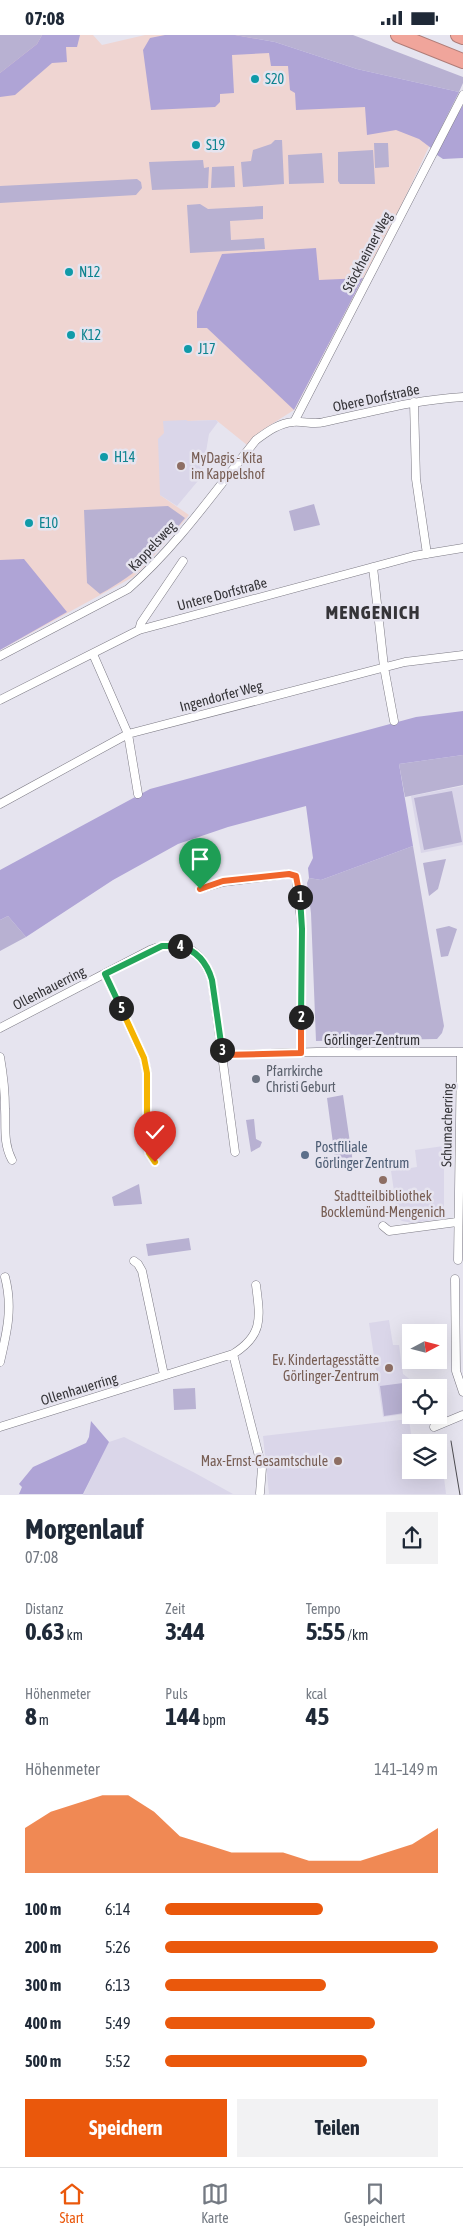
<!DOCTYPE html>
<html lang="de">
<head>
<meta charset="utf-8">
<style>
  :root { --surface:#fff; --page:#f2f2f3; --text:#1f2937; --muted:#747a83; --line:#e0e1e3; --accent:#ea580c }
  body { margin:0; font-family:"Asap Condensed",sans-serif; background:var(--page); color:var(--text); height:100vh; display:flex; flex-direction:column; font-size:19px; white-space:nowrap }
  * { box-sizing:border-box; margin:0 }
  p { font-size:16px; color:var(--muted) }
  .icon { flex:none; width:28px; height:28px; fill:none; stroke:currentColor; stroke-width:2; stroke-linecap:round; stroke-linejoin:round }
  .map { position:relative; height:1460px; overflow:hidden }
  .details { display:flex; flex-direction:column; background:var(--surface); flex:1 }
  .details>* { flex:none }
  .needle { width:32px; rotate:83deg }
  .fabs { position:absolute; left:402px; top:1289px; display:grid; gap:10px }
  .fabs a { display:grid; place-items:center; width:45px; height:45px; border-radius:0px; background:var(--surface); box-shadow:0 5px 20px #0002; font-size:25px }
  .pin { position:absolute; display:grid; place-items:center; width:42px; height:42px; color:#fff; margin:-51px -21px; border-radius:50% 50% 50% 0; rotate:-45deg; box-shadow:0 0 5px #0007 }
  .pin .icon { rotate:45deg }
  .km { position:absolute; width:25px; height:25px; margin:-12px; border-radius:50%; background:#222; color:#fff; font-size:14px; line-height:25px; text-align:center }
  .round { display:grid; place-items:center; flex:none; width:52px; height:52px; border-radius:0px; background:var(--page) }
  .headline { display:flex; align-items:center; justify-content:space-between; height:85px; padding:0 25px }
  h1 { font-size:28px; font-weight:700; line-height:38px }
  .figures { display:grid; grid-template-columns:repeat(3,1fr); gap:8px; height:85px; padding:5px 25px }
  .figures div { display:grid; align-content:center }
  .figures b { font-size:25px; font-weight:700 }
  .figures small { font-size:14px; font-weight:400 }
  .figures p { font-size:14px }
  .chart { height:140px; padding:10px 25px }
  .chart p { display:flex; justify-content:space-between }
  .chart svg { width:100%; height:90px; margin-top:5px; fill:var(--accent); opacity:.7 }
  .button { display:flex; gap:10px; margin-top:auto; padding:10px 25px }
  .button a { flex:1; height:58px; border-radius:0px; background:var(--accent); color:#fff; font-size:20px; font-weight:700; line-height:58px; text-align:center }
  .button a+a { background:var(--page); color:var(--text) }
  ul { padding:0 25px; list-style:none; font-size:16px }
  li { display:grid; grid-template-columns:80px 60px 1fr; align-items:center; height:38px }
  li i { height:12px; border-radius:6px; background:var(--accent) }
  .status { display:flex; justify-content:space-between; align-items:center; height:35px; padding:0 25px; background:var(--surface); direction:ltr }
  .status svg { height:14px; fill:currentColor }
  .menu { display:flex; justify-content:space-around; align-items:center; height:70px; border-top:1px solid var(--line); background:var(--surface); font-size:14px; color:var(--muted) }
  .menu a { display:grid; justify-items:center; gap:2px }
  .menu .current { color:var(--accent) }
  .map>svg:first-child { display:block }
  .commercial { fill:#efd5d2 }
  .built { fill:#dad6e9 }
  .green { fill:#b8b1d2 }
  .forest { fill:#afa4d6 }
  .lines { fill:none; stroke-linecap:round; stroke-linejoin:round }
  .street-casing { stroke:#7d7b85; stroke-width:9 }
  .highway-casing { stroke:#af7d78; stroke-width:16 }
  .street { stroke:#fff; stroke-width:8 }
  .highway { stroke:#f0a59b; stroke-width:14 }
  .tram { stroke:#4d4c51; stroke-width:1 }
  .split-1-casing { stroke:#fff; stroke-width:10 }
  .split-2-casing { stroke:#fff; stroke-width:10 }
  .split-3-casing { stroke:#fff; stroke-width:10 }
  .split-4-casing { stroke:#fff; stroke-width:10 }
  .split-5-casing { stroke:#fff; stroke-width:10 }
  .split-6-casing { stroke:#fff; stroke-width:10 }
  .split-7-casing { stroke:#fff; stroke-width:10 }
  .split-1 { stroke:#f0652b; stroke-width:6 }
  .split-2 { stroke:#22a559; stroke-width:6 }
  .split-3 { stroke:#f0652b; stroke-width:6 }
  .split-4 { stroke:#22a559; stroke-width:6 }
  .split-5 { stroke:#22a559; stroke-width:6 }
  .split-6 { stroke:#f5b400; stroke-width:6 }
  .split-7 { stroke:#f5b400; stroke-width:6 }
  .culture-dot { fill:#0f9aa8; stroke:#e6e4ef; stroke-width:2 }
  .education-dot { fill:#8d6e63; stroke:#e6e4ef; stroke-width:2 }
  .worship-dot { fill:#6b7280; stroke:#e6e4ef; stroke-width:2 }
  .service-dot { fill:#5c6f8a; stroke:#e6e4ef; stroke-width:2 }
  .labels { text-anchor:middle; dominant-baseline:central; stroke-width:5; stroke-linejoin:round; paint-order:stroke }
  .culture-label { font-size:14px; fill:#0d838f; stroke:#e6e4ef; text-anchor:start }
  .street-label { font-size:14px; fill:#353438; stroke:#e6e4ef }
  .education-label { font-size:14px; fill:#785e54; stroke:#e6e4ef; text-anchor:end }
  .worship-label { font-size:14px; fill:#5b616d; stroke:#e6e4ef; text-anchor:start }
  .service-label { font-size:14px; fill:#4e5e75; stroke:#e6e4ef; text-anchor:start }
  .district-label { font-size:19px; font-weight:bold; letter-spacing:1px; fill:#353438; stroke:#e6e4ef }
</style>
</head>
<body>
<div class="status"><b>07:08</b><svg viewBox="0 0 49 12"><path d="M0 12V9h3v3zM5 12V6h3v6zM10 12V3h3v9zM15 12V0h3v12zM26 1h20v11H26zM47 4h2v5h-2z"/></svg></div>
<div class="map">
<svg width="463" height="1460" viewBox="0 0 463 1460">
  <rect width="100%" height="100%" fill="#e6e4ef"/>
  <!-- commercial -->
  <path class="commercial" d="M0 0H93L102 10 145 0H248L442 84 401 171 294 375 261 396 247 410 216 385 188 386 164 398 160 460 189 480 146 530 133 542 0 615Z"/>
  <!-- built -->
  <path class="built" d="M186 385 188 386 216 385 218 387 209 399 202 441 177 471 160 460 158 404 164 398 163 386Z
    M463 751V810L421 818 411 761Z
    M444 1111V1183L413 1188 402 1186 398 1183 391 1136 417 1132 415 1115Z
    M389 1285 393 1310H399L403 1339 412 1346 411 1378 383 1382 369 1288Z
    M409 1384 412 1407 411 1435H439V1418H441L446 1459H269L263 1401Z
    M124 1402 195 1438 233 1459 83 1460 109 1407Z"/>
  <!-- green -->
  <path class="green" d="M0 0H42L37 9 0 38Z
    M235 0H353L463 42V48L459 57 357 34 275 7Z
    M275 105H282L284 149 243 152 241 127 251 126 253 115 271 109Z
    M374 108H388L389 132 375 133Z
    M373 115 375 149H340L338 146V117Z
    M322 118 324 148 289 149 288 120Z
    M203 125 204 133 209 132 208 153 152 155 149 127Z
    M234 131 235 152 211 153 212 132Z
    M137 144 141 147 142 153 136 160 0 168V151Z
    M200 169 208 174 263 171V184L230 186 231 205 264 203 265 214 190 218 187 170Z
    M314 469 320 490 294 496 289 476Z
    M168 471 185 483C156 518 141 537 100 559L87 548 84 475Z
    M463 720V750L405 762 399 729Z
    M452 756 462 807 424 815 414 763Z
    M413 811 444 991 442 998 437 1004 316 1006 311 878 307 848 309 843 321 845Z
    M446 824 438 854 429 861 423 828Z
    M8 881 26 902 0 916V885Z
    M449 891 457 894 448 921 441 922 436 894Z
    M343 1060 353 1128 336 1131 327 1063Z
    M254 1084 256 1104 262 1107 260 1112 251 1117 246 1085Z
    M139 1149 142 1169 114 1171 112 1162Z
    M189 1203 191 1215 148 1221 146 1209Z
    M411 1347V1377L384 1381 380 1351Z
    M195 1353 196 1374 174 1375 173 1354Z"/>
  <!-- forest -->
  <path class="forest" d="M42 0H80L77 12H66L67 27 52 28 15 60 0 62V38L37 9Z
    M165 0H235L275 7 357 34 459 57 431 113 419 104 396 95 367 100 365 72 296 75 295 58 290 55 288 31H271L269 18 232 20 234 58 220 59V67L215 72 151 75 143 15 150 3Z
    M463 70V123L443 124 437 120 438 112Z
    M316 213 319 245 363 243 294 375 207 293H197V277L222 219Z
    M24 524 67 577 0 615V525Z
    M463 676V720L399 729 413 811 321 845 309 843 308 833 313 823 306 771 228 792 178 809 113 845 26 902 8 881 0 885V835L150 754 416 682Z
    M91 1386 109 1407 83 1459H19L22 1452 19 1449 33 1432 86 1408 89 1402Z"/>
  <g class="lines">
    <!-- street casing -->
    <g class="street-casing">
      <path id="street" d="M414 367 416 444 427 519
        M294 387 463 60
        M373 532 384 632 394 686
        M139 595 141 588 183 526
        M93 619 128 699 138 759
        M0 621 128 554C177 511 215 456 256 405 267 397 279 388 293 387 304 386 314 390 324 387 372 377 413 365 463 362
        M0 665 139 595 414 521 463 513
        M0 769 128 699 405 627 463 620
        M200 854 223 847 289 839 296 841 302 894 301 1018
        M105 939 144 1023 147 1038 148 1110 149 1118 155 1127
        M0 993 150 915C181 903 202 914 212 945L235 1117
        M222 1020 317 1017H463
        M0 1022C3 1039 5 1057 5 1074 6 1092 3 1108 12 1125
        M383 1191 389 1196 457 1187
        M458 1225 461 1018
        M134 1226 138 1229 142 1236 164 1340
        M455 1244 456 1336 463 1357
        M233 1319 262 1433 260 1458
        M0 1327C7 1297 13 1272 5 1242
        M0 1392 233 1319C264 1300 260 1282 256 1250
        M434 1392 463 1380"/>
    </g>
    <!-- highway casing -->
    <g class="highway-casing">
      <path id="highway" d="M398 0 463 26
        M458 0 463 2"/>
    </g>
    <!-- street -->
    <use href="#street" class="street"/>
    <!-- highway -->
    <use href="#highway" class="highway"/>
    <!-- tram -->
    <path class="tram" d="M451 1406 460 1460"/>
  </g>
  <g class="lines">
    <!-- split-1 casing -->
    <g class="split-1-casing">
      <path id="split-1" d="M200 854 223 846 289 839 296 841 300 862"/>
    </g>
    <!-- split-2 casing -->
    <g class="split-2-casing">
      <path id="split-2" d="M300 862 302 894 301 982"/>
    </g>
    <!-- split-3 casing -->
    <g class="split-3-casing">
      <path id="split-3" d="M222 1015V1020L301 1018V982"/>
    </g>
    <!-- split-4 casing -->
    <g class="split-4-casing">
      <path id="split-4" d="M180 911C198 916 207 928 212 945L222 1015"/>
    </g>
    <!-- split-5 casing -->
    <g class="split-5-casing">
      <path id="split-5" d="M121 973 105 939 162 911H180"/>
    </g>
    <!-- split-6 casing -->
    <g class="split-6-casing">
      <path id="split-6" d="M121 973 144 1023 147 1038V1087"/>
    </g>
    <!-- split-7 casing -->
    <g class="split-7-casing">
      <path id="split-7" d="M147 1087 149 1118 155 1127"/>
    </g>
    <!-- split-1 -->
    <use href="#split-1" class="split-1"/>
    <!-- split-2 -->
    <use href="#split-2" class="split-2"/>
    <!-- split-3 -->
    <use href="#split-3" class="split-3"/>
    <!-- split-4 -->
    <use href="#split-4" class="split-4"/>
    <!-- split-5 -->
    <use href="#split-5" class="split-5"/>
    <!-- split-6 -->
    <use href="#split-6" class="split-6"/>
    <!-- split-7 -->
    <use href="#split-7" class="split-7"/>
  </g>
  <!-- markers -->
  <g class="culture-dot">
    <circle cx="255" cy="44" r="5"/>
    <circle cx="196" cy="110" r="5"/>
    <circle cx="69" cy="237" r="5"/>
    <circle cx="71" cy="300" r="5"/>
    <circle cx="188" cy="314" r="5"/>
    <circle cx="104" cy="422" r="5"/>
    <circle cx="29" cy="488" r="5"/>
  </g>
  <g class="education-dot">
    <circle cx="181" cy="431" r="5"/>
    <circle cx="383" cy="1145" r="5"/>
    <circle cx="389" cy="1333" r="5"/>
    <circle cx="338" cy="1426" r="5"/>
  </g>
  <circle class="worship-dot" cx="256" cy="1044" r="5"/>
  <circle class="service-dot" cx="305" cy="1120" r="5"/>
  <g class="labels">
    <!-- culture labels -->
    <g class="culture-label">
      <text x="265" y="44">S20</text>
      <text x="206" y="110">S19</text>
      <text x="79" y="237">N12</text>
      <text x="81" y="300">K12</text>
      <text x="198" y="314">J17</text>
      <text x="114" y="422">H14</text>
      <text x="39" y="488">E10</text>
    </g>
    <!-- street labels -->
    <g class="street-label">
      <text transform="translate(367 217) rotate(-62)">Stöckheimer Weg</text>
      <text transform="translate(376 363) rotate(-12)">Obere Dorfstraße</text>
      <text transform="translate(152 511) rotate(-47)">Kappelsweg</text>
      <text transform="translate(222 559) rotate(-15)">Untere Dorfstraße</text>
      <text transform="translate(221 661) rotate(-15)">Ingendorfer Weg</text>
      <text transform="translate(49 953) rotate(-27)">Ollenhauerring</text>
      <text x="372" y="1005">Görlinger-Zentrum</text>
      <text transform="translate(447 1090) rotate(-89)">Schumacherring</text>
      <text transform="translate(79 1354) rotate(-17)">Ollenhauerring</text>
    </g>
    <!-- education labels -->
    <g class="education-label">
      <text x="191" y="423" text-anchor="start">MyDagis - Kita<tspan x="191" dy="16">im Kappelshof</tspan></text>
      <text x="383" y="1161" text-anchor="middle">Stadtteilbibliothek<tspan x="383" dy="16">Bocklemünd-Mengenich</tspan></text>
      <text x="379" y="1325">Ev. Kindertagesstätte<tspan x="379" dy="16">Görlinger-Zentrum</tspan></text>
      <text x="328" y="1426">Max-Ernst-Gesamtschule</text>
    </g>
    <!-- worship labels -->
    <g class="worship-label">
      <text x="266" y="1036">Pfarrkirche<tspan x="266" dy="16">Christi Geburt</tspan></text>
    </g>
    <!-- service labels -->
    <g class="service-label">
      <text x="315" y="1112">Postfiliale<tspan x="315" dy="16">Görlinger Zentrum</tspan></text>
    </g>
    <!-- district labels -->
    <g class="district-label">
      <text x="373" y="577">MENGENICH</text>
    </g>
  </g>
</svg>
<div class="fabs">
<a><svg class="needle" viewBox="-14 -14 28 28"><path d="M0-13l5 13h-10z" fill="#e53935"/><path d="M0 13l5-13h-10z" fill="#747a83"/></svg></a>
<a><svg class="icon" aria-label="locate" viewBox="0 0 24 24"><circle cx="12" cy="12" r="6"/><path d="M12 2v4M12 18v4M2 12h4M18 12h4"/></svg></a>
<a><svg class="icon" aria-label="layers" viewBox="0 0 24 24"><path d="M12 4l9 5-9 5-9-5zM3 14l9 5 9-5"/></svg></a>
</div>
<div class="pin" style="left:200px;top:854px;background:#1e9e55"><svg class="icon" aria-label="arrive" viewBox="0 0 24 24"><path d="M6 21V4h12l-3 4 3 4H6"/></svg></div>
<div class="pin" style="left:155px;top:1127px;background:#d93025"><svg class="icon" aria-label="check" viewBox="0 0 24 24"><path d="M5 12l5 5 9-10"/></svg></div>
<b class="km" style="left:300px;top:862px">1</b>
<b class="km" style="left:301px;top:982px">2</b>
<b class="km" style="left:222px;top:1015px">3</b>
<b class="km" style="left:180px;top:911px">4</b>
<b class="km" style="left:121px;top:973px">5</b>
</div>
<section class="details">
<div class="headline"><div><h1>Morgenlauf</h1><p>07:08</p></div><a class="round"><svg class="icon" aria-label="share" viewBox="0 0 24 24"><path d="M12 15V3M7 8l5-5 5 5M5 13v7h14v-7"/></svg></a></div>
<div class="figures">
<div><p>Distanz</p><b>0.63<small> km</small></b></div>
<div><p>Zeit</p><b>3:44</b></div>
<div><p>Tempo</p><b>5:55<small> /km</small></b></div>
</div>
<div class="figures">
<div><p>Höhenmeter</p><b>8<small> m</small></b></div>
<div><p>Puls</p><b>144<small> bpm</small></b></div>
<div><p>kcal</p><b>45</b></div>
</div>
<div class="chart"><p><span>Höhenmeter</span>141–149 m</p>
<svg viewBox="0 0 160 44" preserveAspectRatio="none"><path d="M0 44V22L10 14L20 10L30 6L40 6L50 14L60 26L70 30L80 34L90 34L100 34L110 38L120 38L130 38L140 34L150 30L160 22V44z"/></svg>
</div>
<ul>
<li><b>100 m</b>6:14<i style="width:58%"></i></li>
<li><b>200 m</b>5:26<i style="width:100%"></i></li>
<li><b>300 m</b>6:13<i style="width:59%"></i></li>
<li><b>400 m</b>5:49<i style="width:77%"></i></li>
<li><b>500 m</b>5:52<i style="width:74%"></i></li>
</ul>
<div class="button"><a>Speichern</a><a>Teilen</a></div>
</section>
<nav class="menu">
<a class="current"><svg class="icon" aria-label="home" viewBox="0 0 24 24"><path d="M3 11l9-7 9 7M6 9v11h12V9"/></svg>Start</a>
<a><svg class="icon" aria-label="map" viewBox="0 0 24 24"><path d="M3 6l6-2 6 2 6-2v14l-6 2-6-2-6 2zM9 4v14M15 6v14"/></svg>Karte</a>
<a><svg class="icon" aria-label="saved" viewBox="0 0 24 24"><path d="M7 4h10v16l-5-4-5 4z"/></svg>Gespeichert</a>
</nav>
</body>
</html>
